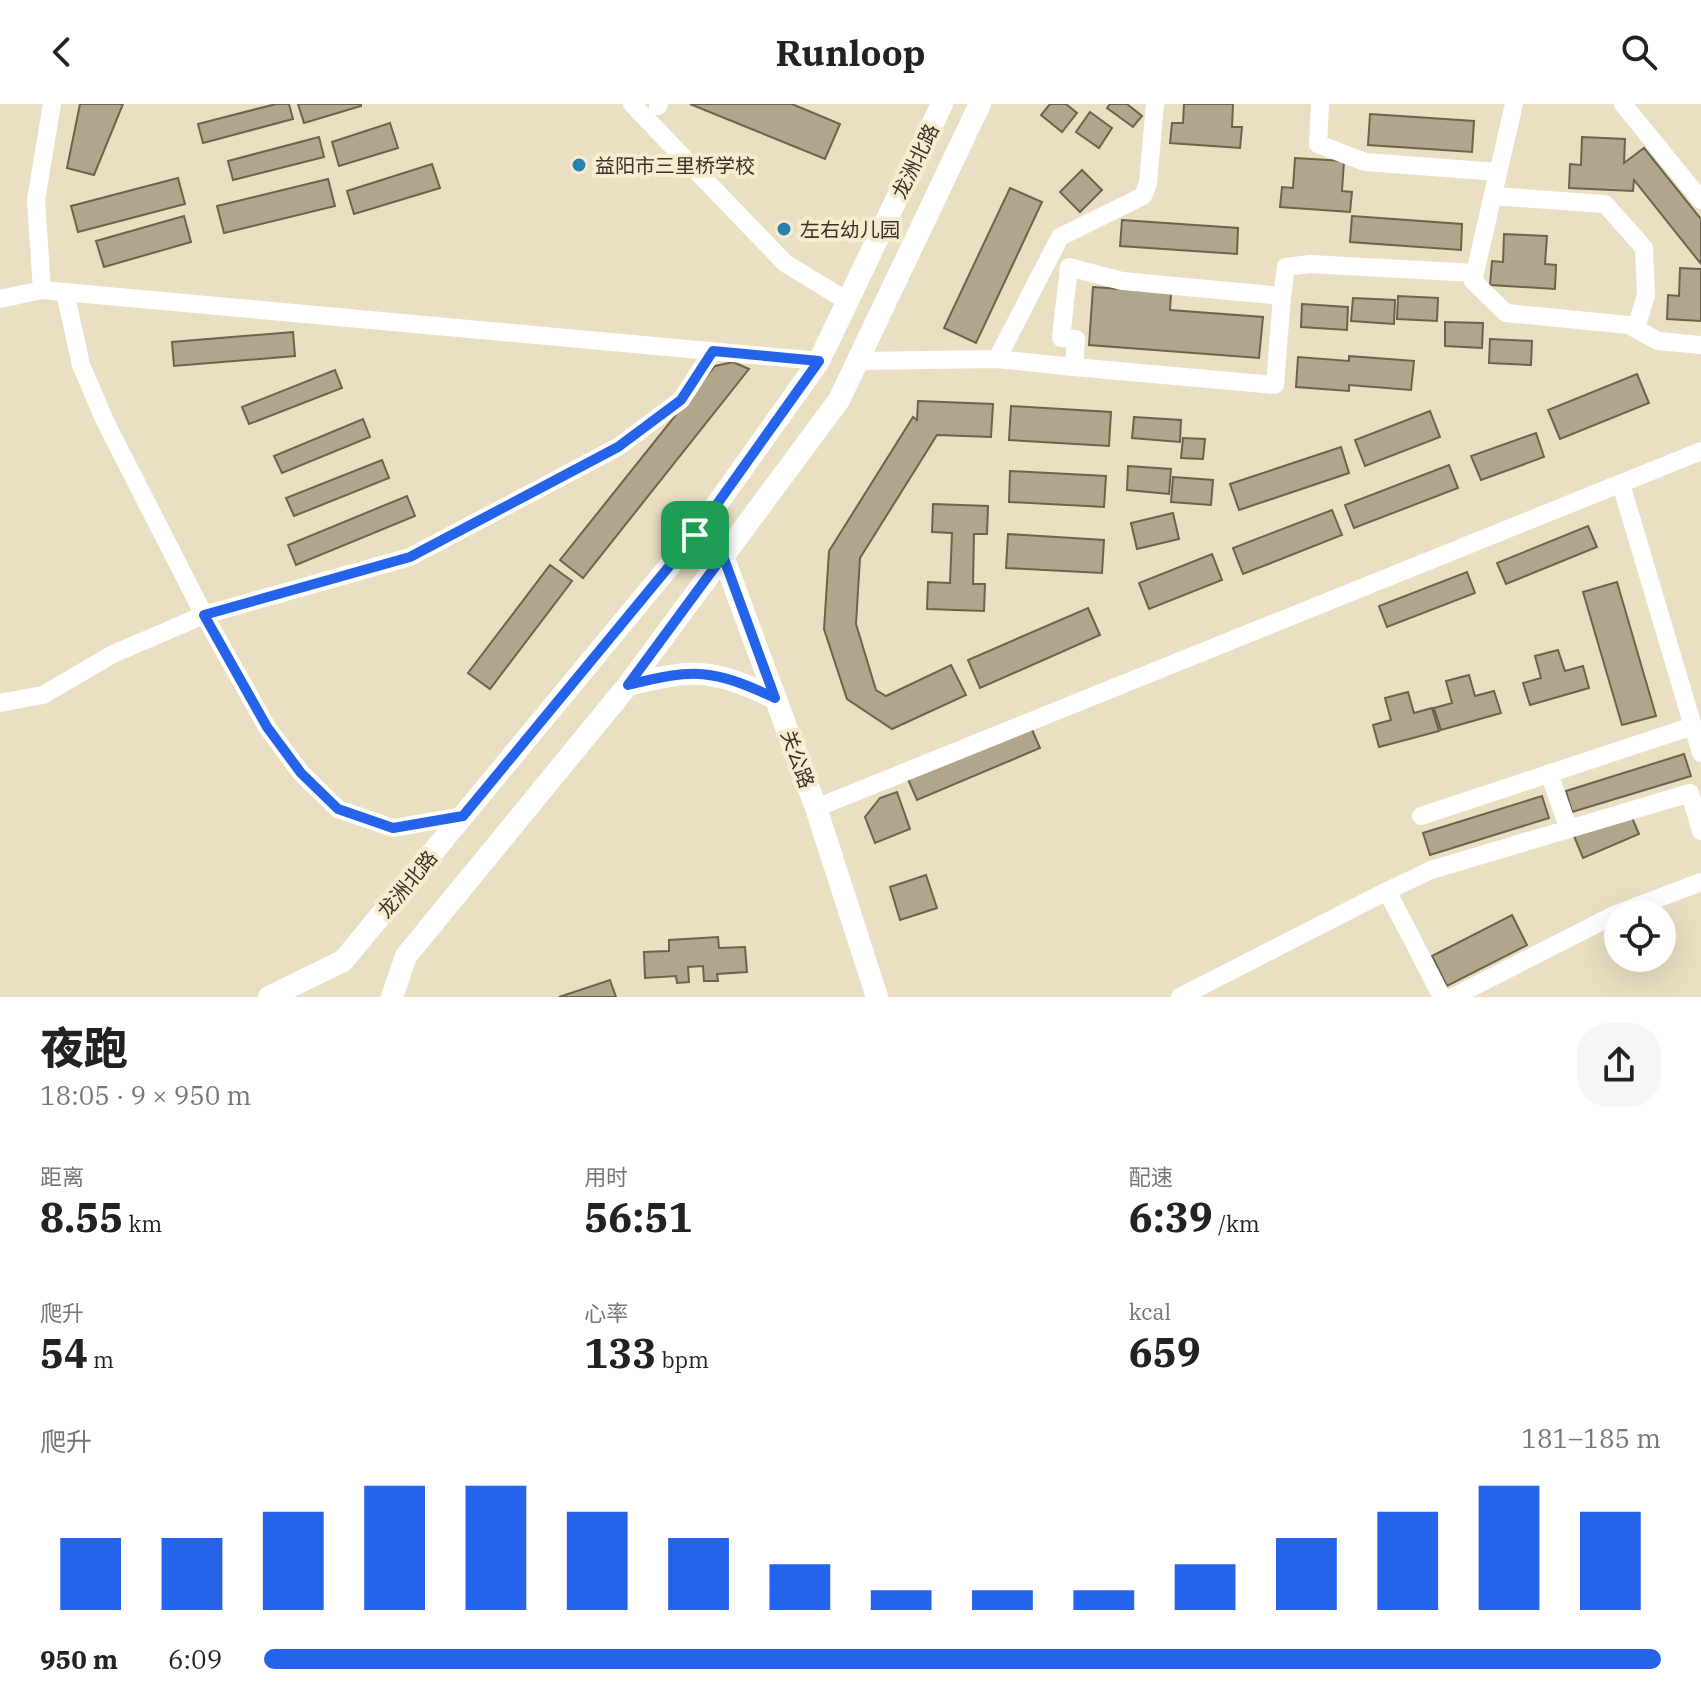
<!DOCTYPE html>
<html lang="zh">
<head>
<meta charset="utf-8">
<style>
  :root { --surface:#fff; --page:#f6f6f6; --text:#222; --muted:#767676; --accent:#2563eb }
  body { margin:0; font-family:"IBM Plex Serif","Noto Sans SC",serif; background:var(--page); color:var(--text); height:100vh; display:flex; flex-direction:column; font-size:30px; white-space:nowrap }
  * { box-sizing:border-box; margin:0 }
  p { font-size:26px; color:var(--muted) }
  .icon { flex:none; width:44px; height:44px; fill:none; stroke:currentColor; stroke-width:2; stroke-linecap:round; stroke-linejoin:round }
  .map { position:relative; height:893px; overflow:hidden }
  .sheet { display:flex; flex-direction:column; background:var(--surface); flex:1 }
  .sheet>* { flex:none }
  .buttons { position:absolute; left:1604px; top:796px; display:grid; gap:16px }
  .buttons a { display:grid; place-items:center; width:72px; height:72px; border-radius:50%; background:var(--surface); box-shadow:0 8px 32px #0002; font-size:40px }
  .pin { position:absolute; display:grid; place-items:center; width:68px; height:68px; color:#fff; margin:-34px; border-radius:16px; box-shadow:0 4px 12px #0006 }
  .round { display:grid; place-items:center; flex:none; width:84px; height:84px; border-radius:32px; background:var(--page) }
  .overview { display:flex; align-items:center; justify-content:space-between; height:136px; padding:0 40px }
  h1 { font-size:44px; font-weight:800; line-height:60px }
  .metrics { display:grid; grid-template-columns:repeat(3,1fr); gap:12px; height:136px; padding:8px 40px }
  .metrics div { display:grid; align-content:center }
  .metrics b { font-size:40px; font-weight:800 }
  .metrics small { font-size:22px; font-weight:400 }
  .metrics p { font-size:22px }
  .chart { height:224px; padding:16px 40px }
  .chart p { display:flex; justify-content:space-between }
  .chart svg { width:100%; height:144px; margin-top:8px; stroke:var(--accent); stroke-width:6 }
  ul { padding:0 40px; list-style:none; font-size:26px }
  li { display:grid; grid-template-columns:128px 96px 1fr; align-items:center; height:60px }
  li i { height:20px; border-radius:10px; background:var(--accent) }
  header { display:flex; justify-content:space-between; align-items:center; height:104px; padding:0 40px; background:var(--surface); font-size:36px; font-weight:800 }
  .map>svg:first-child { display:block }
  .building { fill:#b1a58b; stroke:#6e634a; stroke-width:2 }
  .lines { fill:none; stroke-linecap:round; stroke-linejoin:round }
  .minor { stroke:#fff; stroke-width:18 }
  .major { stroke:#fff; stroke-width:22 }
  .route-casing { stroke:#fff; stroke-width:16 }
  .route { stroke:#2563eb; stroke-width:10 }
  .poi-dot { fill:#2882af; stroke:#f8ecd0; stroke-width:3 }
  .labels { text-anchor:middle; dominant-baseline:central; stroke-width:8; stroke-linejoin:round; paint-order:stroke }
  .street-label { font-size:20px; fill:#393429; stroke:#f8ecd0 }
  .poi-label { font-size:20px; fill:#393429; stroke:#f8ecd0; text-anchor:start }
</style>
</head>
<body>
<header><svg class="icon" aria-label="back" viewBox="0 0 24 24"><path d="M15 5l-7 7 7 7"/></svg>Runloop<svg class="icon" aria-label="search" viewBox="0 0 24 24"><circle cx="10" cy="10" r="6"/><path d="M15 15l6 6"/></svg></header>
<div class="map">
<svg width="1701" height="893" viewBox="0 0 1701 893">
  <rect width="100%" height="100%" fill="#ebdfc3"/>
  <!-- building -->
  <path class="building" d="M80 0H123L94 71 67 64Z
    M276 0H289L293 15 203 39 198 20Z
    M298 0H361V2L304 19Z
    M690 0H792L840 20 825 55Z
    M1050 0H1066L1077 9 1062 28 1041 11Z
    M1110 0H1127L1142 12 1133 23 1107 4Z
    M1184 0H1233L1232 23H1242L1240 44 1170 39 1172 19H1183Z
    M1090 8 1112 24 1099 44 1076 28Z
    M1370 10 1474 17 1472 48 1368 41Z
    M390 19 398 44 339 62 332 38Z
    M319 33 324 53 233 76 228 57Z
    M1582 33 1625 35 1624 59 1644 44 1701 115V160L1634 76 1633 87 1569 84 1570 60 1581 61Z
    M1295 54 1344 57 1342 87 1352 88 1350 108 1280 103 1282 83 1293 84Z
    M432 60 440 84 354 110 347 87Z
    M1082 66 1102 86 1080 108 1060 88Z
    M178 74 185 100 78 128 71 102Z
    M328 75 335 102 224 129 217 102Z
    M1010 84 1042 98 976 239 944 224Z
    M184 112 191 138 104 163 96 137Z
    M1352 112 1462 120 1461 146 1350 138Z
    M1122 116 1238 124 1237 150 1120 142Z
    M1504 130 1547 132 1545 160 1556 161 1555 185 1490 181 1492 157 1503 158Z
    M1680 164 1701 165V217L1667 215 1668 191 1679 192Z
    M1093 183 1171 189 1170 206 1263 213 1259 254 1089 241Z
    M1398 192 1438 194 1437 217 1397 215Z
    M1353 194 1395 196 1394 220 1351 217Z
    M1302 200 1348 203 1347 226 1301 223Z
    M1445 218 1483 219 1482 244 1445 242Z
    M293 228 295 252 174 262 172 238Z
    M1490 235 1532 237 1531 261 1489 259Z
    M1349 252 1414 257 1411 286 1349 281V287L1296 283 1298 253 1349 257Z
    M733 258 749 265 583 474 560 456 715 262Z
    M335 266 342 284 249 320 242 303Z
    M1637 270 1649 299 1560 335 1548 306Z
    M918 297 993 300 991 333 937 331 860 454 856 520 876 586 886 592 951 561 966 591 892 625 847 595 824 525 829 447 913 313 917 316Z
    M1011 302 1111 308 1109 342 1009 336Z
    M1430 307 1440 333 1365 362 1355 336Z
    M1134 313 1181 316 1180 338 1132 334Z
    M363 315 370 333 282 369 274 352Z
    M1536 329 1544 353 1481 376 1471 352Z
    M1183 334 1205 335 1203 355 1181 354Z
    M1341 343 1349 369 1239 406 1230 380Z
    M382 356 389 374 294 412 286 394Z
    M1449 361 1458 384 1354 424 1345 401Z
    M1128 362 1171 365 1169 390 1127 386Z
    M1010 367 1106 372 1104 403 1009 398Z
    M1173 373 1213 376 1211 401 1171 398Z
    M407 392 415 412 296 461 288 441Z
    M933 400 988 402 987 430H974L973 480H985L984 507 927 505 928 478 950 479 952 429 932 428Z
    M1332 406 1342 431 1243 470 1233 444Z
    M1173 409 1179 435 1137 445 1131 419Z
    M1588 422 1597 443 1506 480 1497 459Z
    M1008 430 1104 436 1102 469 1006 464Z
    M1212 450 1222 476 1149 505 1139 479Z
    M550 461 572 477 490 585 468 569Z
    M1467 468 1475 489 1387 523 1379 502Z
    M1617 478 1656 612 1622 621 1583 488Z
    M1088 504 1100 531 980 584 968 556Z
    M1558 546 1565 567 1583 562 1589 584 1530 601 1523 579 1541 574 1535 552Z
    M1469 571 1475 592 1494 587 1501 609 1441 626 1434 604 1452 599 1446 577Z
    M1408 588 1414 609 1432 604 1439 627 1379 643 1373 621 1391 616 1385 594Z
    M1030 621 1040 644 917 696 907 673Z
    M1684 650 1691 672 1572 708 1566 687Z
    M897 688 910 725 875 739 865 713 880 694Z
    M1542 692 1549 714 1430 751 1423 729Z
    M1630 709 1639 730 1583 754 1574 732Z
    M926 771 937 804 900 816 890 783Z
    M1512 811 1527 841 1447 882 1432 852Z
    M718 833 719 844 745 843 747 868 717 870 718 877H704L703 862 688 863 689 878 677 879 676 872 645 874 644 848 669 847V836Z
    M610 876 616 893H559Z"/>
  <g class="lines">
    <!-- minor -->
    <path class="minor" d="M632 0 785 159 847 197
      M1320 0 1318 40 1365 58 1498 68
      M1514 0 1473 177 1506 209 1629 221 1658 237 1701 241
      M1623 0 1701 96
      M658 2 659 0
      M1493 92 1605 100 1644 144 1646 191 1636 224
      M42 186 36 96 52 0
      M65 188 81 261 105 317 204 511 267 623 301 669 338 705 393 724 463 712
      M1282 192 1286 163 1310 160 1475 169
      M0 195 42 186 819 257
      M997 255 1074 263 1076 235 1061 234 1069 163 1122 177 1282 192 1275 281 1074 263
      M857 257 997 255 1060 133 1143 92 1148 79 1155 0
      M1621 380 1701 649
      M0 599 43 591 113 550 204 511 410 453 618 343 681 296 713 247
      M1549 669 1568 723
      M816 704 1701 347
      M1421 712 1693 622
      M1180 893 1387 787
      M1442 893 1387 787 1431 766 1690 689 1701 727
      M1453 893 1614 811 1701 778"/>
    <!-- major -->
    <path class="major" d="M695 431 723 452 816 704 877 893
      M628 581C695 564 712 565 775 594
      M269 893 343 857 695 431 819 257 942 0
      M392 893 406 852 628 581 839 296 980 0"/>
  </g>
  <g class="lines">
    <!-- route casing -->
    <g class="route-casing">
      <path id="route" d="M695 431 463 712 393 724 338 705 301 669 267 623 204 511 410 453 618 343 681 296 713 247 819 257 695 431 723 452 775 594C712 565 695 564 628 581L723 452 695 431"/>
    </g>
    <!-- route -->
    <use href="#route" class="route"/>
  </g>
  <!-- markers -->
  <g class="poi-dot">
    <circle cx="579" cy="61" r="8"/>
    <circle cx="784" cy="125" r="8"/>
  </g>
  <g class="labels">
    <!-- street labels -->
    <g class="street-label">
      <text transform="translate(915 57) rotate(-64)">龙洲北路</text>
      <text transform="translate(798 655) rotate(70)">关公路</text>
      <text transform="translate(407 780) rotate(-50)">龙洲北路</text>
    </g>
    <!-- poi labels -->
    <g class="poi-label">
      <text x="595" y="61">益阳市三里桥学校</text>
      <text x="800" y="125">左右幼儿园</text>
    </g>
  </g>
</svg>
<div class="buttons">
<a><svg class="icon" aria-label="locate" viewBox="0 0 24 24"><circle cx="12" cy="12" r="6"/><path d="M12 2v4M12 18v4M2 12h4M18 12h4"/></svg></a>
</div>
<div class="pin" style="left:695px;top:431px;background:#1e9e55"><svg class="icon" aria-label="arrive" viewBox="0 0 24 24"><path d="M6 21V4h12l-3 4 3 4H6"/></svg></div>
</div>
<section class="sheet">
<div class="overview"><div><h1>夜跑</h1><p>18:05 · 9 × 950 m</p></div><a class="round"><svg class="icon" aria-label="share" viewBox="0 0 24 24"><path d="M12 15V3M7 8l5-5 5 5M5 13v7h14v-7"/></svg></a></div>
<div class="metrics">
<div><p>距离</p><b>8.55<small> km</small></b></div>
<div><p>用时</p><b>56:51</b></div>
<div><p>配速</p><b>6:39<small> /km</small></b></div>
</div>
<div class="metrics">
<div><p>爬升</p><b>54<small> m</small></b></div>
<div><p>心率</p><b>133<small> bpm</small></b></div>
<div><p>kcal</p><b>659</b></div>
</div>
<div class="chart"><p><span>爬升</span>181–185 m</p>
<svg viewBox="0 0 160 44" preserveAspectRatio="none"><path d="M5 44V22M15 44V22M25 44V14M35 44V6M45 44V6M55 44V14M65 44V22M75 44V30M85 44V38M95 44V38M105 44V38M115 44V30M125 44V22M135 44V14M145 44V6M155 44V14"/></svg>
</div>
<ul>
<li><b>950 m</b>6:09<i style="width:100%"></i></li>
</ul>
</section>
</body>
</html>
